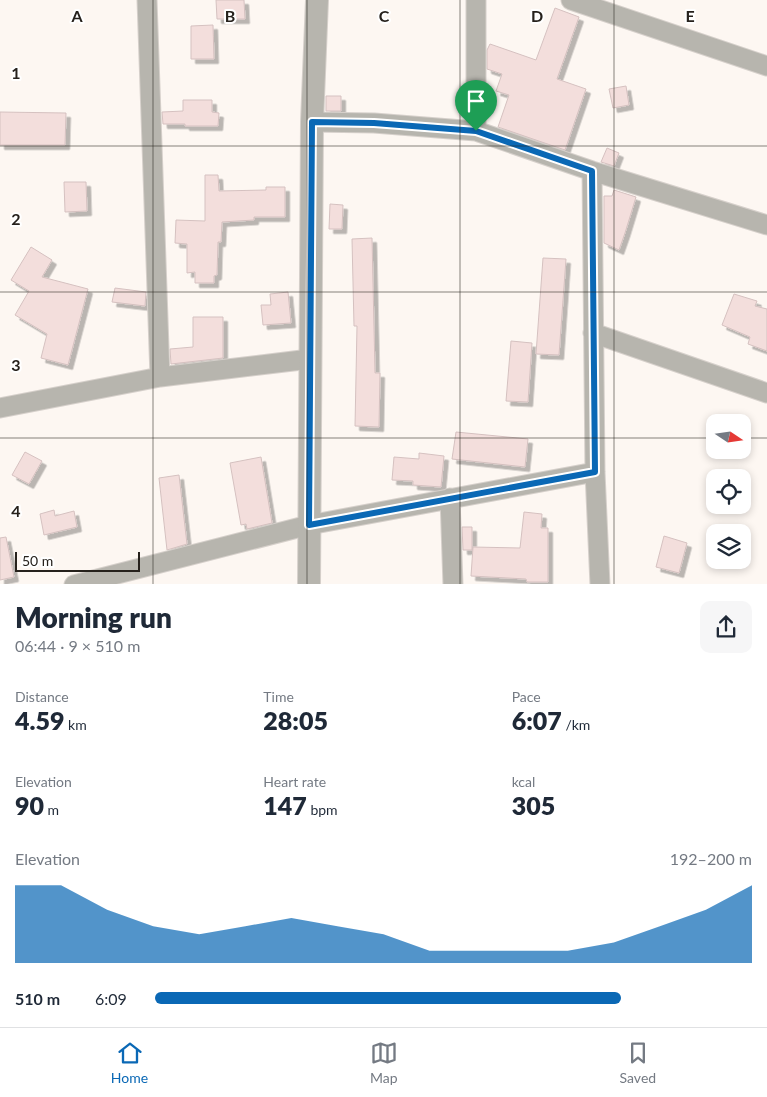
<!DOCTYPE html>
<html lang="en">
<head>
<meta charset="utf-8">
<style>
  :root { --surface:#fff; --page:#f6f6f7; --text:#1f2937; --muted:#747a83; --line:#e0e1e3; --accent:#0a68b5 }
  body { margin:0; font-family:Lato,sans-serif; background:var(--page); color:var(--text); height:100vh; display:flex; flex-direction:column; font-size:19px; white-space:nowrap }
  * { box-sizing:border-box; margin:0 }
  p { font-size:16px; color:var(--muted) }
  .icon { flex:none; width:28px; height:28px; fill:none; stroke:currentColor; stroke-width:2; stroke-linecap:round; stroke-linejoin:round }
  .map { position:relative; height:584px; overflow:hidden }
  .drawer { display:flex; flex-direction:column; background:var(--surface); flex:1 }
  .drawer>* { flex:none }
  .needle { width:32px; rotate:103deg }
  .buttons { position:absolute; left:706px; top:414px; display:grid; gap:10px }
  .buttons a { display:grid; place-items:center; width:45px; height:45px; border-radius:10px; background:var(--surface); box-shadow:0 2px 8px #0003; font-size:25px }
  .scale { position:absolute; left:15px; bottom:12px; width:125px; box-sizing:border-box; padding-left:5px; border:2px solid #26211c; border-top:0; font-size:14px; line-height:18px; white-space:nowrap; color:#26211c; -webkit-text-stroke:4px #fff; paint-order:stroke }
  .pin { position:absolute; display:grid; place-items:center; width:42px; height:42px; color:#fff; margin:-51px -21px; border-radius:50% 50% 50% 0; rotate:-45deg; box-shadow:0 0 5px #0007 }
  .pin .icon { rotate:45deg }
  .round { display:grid; place-items:center; flex:none; width:52px; height:52px; border-radius:10px; background:var(--page) }
  .headline { display:flex; align-items:center; justify-content:space-between; height:85px; padding:0 15px }
  h1 { font-size:28px; font-weight:800; line-height:38px }
  .stats { display:grid; grid-template-columns:repeat(3,1fr); gap:8px; height:85px; padding:5px 15px }
  .stats div { display:grid; align-content:center }
  .stats b { font-size:25px; font-weight:800 }
  .stats small { font-size:14px; font-weight:400 }
  .stats p { font-size:14px }
  .chart { height:140px; padding:10px 15px }
  .chart p { display:flex; justify-content:space-between }
  .chart svg { width:100%; height:90px; margin-top:5px; fill:var(--accent); opacity:.7 }
  ul { padding:0 15px; list-style:none; font-size:16px }
  li { display:grid; grid-template-columns:80px 60px 1fr; align-items:center; height:38px }
  li i { height:12px; border-radius:6px; background:var(--accent) }
  .tabs { display:flex; justify-content:space-around; align-items:center; height:70px; border-top:1px solid var(--line); background:var(--surface); font-size:14px; color:var(--muted) }
  .tabs a { display:grid; justify-items:center; gap:2px }
  .tabs .on { color:var(--accent) }
  .map>svg:first-child { display:block }
  .building { fill:#f3dedc; stroke:#d5c1c0; filter:url(#shadow) }
  .lines { fill:none; stroke-linecap:round; stroke-linejoin:round }
  .minor-casing { stroke:#d6d0cb; stroke-width:21 }
  .tertiary-casing { stroke:#d6d0cb; stroke-width:24 }
  .minor { stroke:#b7b5ae; stroke-width:19 }
  .tertiary { stroke:#b7b5ae; stroke-width:22 }
  .route-casing { stroke:#fff; stroke-width:10 }
  .route { stroke:#0a68b5; stroke-width:6 }
  .grid { fill:none; stroke:#26211c; stroke-width:1; stroke-opacity:0.55 }
  .grid-label { font-size:16px; text-anchor:middle; font-weight:bold; fill:#26211c; stroke:#fff; stroke-width:4; stroke-linejoin:round; paint-order:stroke }
</style>
</head>
<body>
<div class="map">
<svg width="767" height="585" viewBox="0 0 767 585">
  <defs>
    <filter id="shadow"><feDropShadow dx="4.5" dy="4.5" stdDeviation="0" flood-color="#0004"/></filter>
  </defs>
  <rect width="100%" height="100%" fill="#fdf7f2"/>
  <!-- building -->
  <path class="building" d="M216 0H244L245 19H217Z
    M555 8 579 17 557 79 586 89 565 150 498 127 509 95 496 91 502 74 487 69V50L490 44 536 60Z
    M213 25 214 59H191V26Z
    M626 86 629 105 613 108 609 89Z
    M326 96H341V111H326Z
    M183 100H212V112L219 113 218 126H185V124H163L162 112 183 111Z
    M0 112 66 113 65 145H0Z
    M607 148 619 153 614 166 601 162Z
    M205 175H218L219 191 266 190V187H285V217H254V220L222 222 221 242H218L217 275 214 276V283H195V272L187 273V244L175 243 176 220 205 221Z
    M64 182H86L87 211 65 212Z
    M614 190 636 197 625 233 619 250 604 243V196H612Z
    M330 204 343 205 342 229H329Z
    M372 238 375 373H380L379 427 355 426 357 326H354L352 239Z
    M31 247 52 260 42 277 88 289 68 365 41 358 47 334 15 315 29 291 11 280Z
    M543 258 566 259 559 355 536 354Z
    M115 288 146 292 145 306 112 302Z
    M288 292 291 323 263 325 261 305H271L270 294Z
    M734 294 757 301 755 306 767 309V351L748 344 750 337 722 325Z
    M193 317H223V358L171 364 170 349 193 347Z
    M511 341 532 343 528 402 506 401Z
    M456 432 528 439 525 467 452 459Z
    M25 452 42 461 29 484 12 475Z
    M419 453 444 456 441 487 413 485V481L392 480 394 457 419 459Z
    M261 457 272 523 247 529 246 524 241 525 230 463Z
    M179 475 187 544 167 550 159 478Z
    M54 510 55 516 74 511 77 527 44 535 40 514Z
    M524 512 542 514 541 528H548V582H527L526 579 471 576 473 547 520 548Z
    M462 527H472V550H463Z
    M664 536 687 543 679 573 656 567Z
    M6 537 14 577 0 580V538Z"/>
  <g class="lines">
    <!-- minor casing -->
    <g class="minor-casing">
      <path id="minor" d="M147 0 160 377
        M571 0 767 66
        M312 122 374 123 476 131 592 171 767 225
        M476 131V0
        M592 171 595 472 600 585
        M593 333 767 393
        M0 408 160 377 310 359
        M450 498 453 585
        M74 585 309 525 595 472"/>
    </g>
    <!-- tertiary casing -->
    <g class="tertiary-casing">
      <path id="tertiary" d="M309 585 312 122 317 0"/>
    </g>
    <!-- minor -->
    <use href="#minor" class="minor"/>
    <!-- tertiary -->
    <use href="#tertiary" class="tertiary"/>
  </g>
  <g class="lines">
    <!-- route casing -->
    <g class="route-casing">
      <path id="route" d="M312 122 374 123 476 131 592 171 595 472 309 525Z"/>
    </g>
    <!-- route -->
    <use href="#route" class="route"/>
  </g>
  <!-- grid -->
  <path class="grid" d="M153 0V585M307 0V585M460 0V585M614 0V585M0 146H767M0 292H767M0 438H715M742 438H767"/>
  <g class="grid-label">
    <text x="77" y="22">A</text>
    <text x="230" y="22">B</text>
    <text x="384" y="22">C</text>
    <text x="537" y="22">D</text>
    <text x="690" y="22">E</text>
    <text x="16" y="79">1</text>
    <text x="16" y="225">2</text>
    <text x="16" y="371">3</text>
    <text x="16" y="517">4</text>
  </g>
</svg>
<div class="buttons">
<a><svg class="needle" viewBox="-14 -14 28 28"><path d="M0-13l5 13h-10z" fill="#e53935"/><path d="M0 13l5-13h-10z" fill="#747a83"/></svg></a>
<a><svg class="icon" aria-label="locate" viewBox="0 0 24 24"><circle cx="12" cy="12" r="6"/><path d="M12 2v4M12 18v4M2 12h4M18 12h4"/></svg></a>
<a><svg class="icon" aria-label="layers" viewBox="0 0 24 24"><path d="M12 4l9 5-9 5-9-5zM3 14l9 5 9-5"/></svg></a>
</div>
<div class="scale">50 m</div>
<div class="pin" style="left:476px;top:131px;background:#1e9e55"><svg class="icon" aria-label="arrive" viewBox="0 0 24 24"><path d="M6 21V4h12l-3 4 3 4H6"/></svg></div>
</div>
<section class="drawer">
<div class="headline"><div><h1>Morning run</h1><p>06:44 · 9 × 510 m</p></div><a class="round"><svg class="icon" aria-label="share" viewBox="0 0 24 24"><path d="M12 15V3M7 8l5-5 5 5M5 13v7h14v-7"/></svg></a></div>
<div class="stats">
<div><p>Distance</p><b>4.59<small> km</small></b></div>
<div><p>Time</p><b>28:05</b></div>
<div><p>Pace</p><b>6:07<small> /km</small></b></div>
</div>
<div class="stats">
<div><p>Elevation</p><b>90<small> m</small></b></div>
<div><p>Heart rate</p><b>147<small> bpm</small></b></div>
<div><p>kcal</p><b>305</b></div>
</div>
<div class="chart"><p><span>Elevation</span>192–200 m</p>
<svg viewBox="0 0 160 44" preserveAspectRatio="none"><path d="M0 44V6L10 6L20 18L30 26L40 30L50 26L60 22L70 26L80 30L90 38L100 38L110 38L120 38L130 34L140 26L150 18L160 6V44z"/></svg>
</div>
<ul>
<li><b>510 m</b>6:09<i style="width:78%"></i></li>
</ul>
</section>
<nav class="tabs">
<a class="on"><svg class="icon" aria-label="home" viewBox="0 0 24 24"><path d="M3 11l9-7 9 7M6 9v11h12V9"/></svg>Home</a>
<a><svg class="icon" aria-label="map" viewBox="0 0 24 24"><path d="M3 6l6-2 6 2 6-2v14l-6 2-6-2-6 2zM9 4v14M15 6v14"/></svg>Map</a>
<a><svg class="icon" aria-label="saved" viewBox="0 0 24 24"><path d="M7 4h10v16l-5-4-5 4z"/></svg>Saved</a>
</nav>
</body>
</html>
